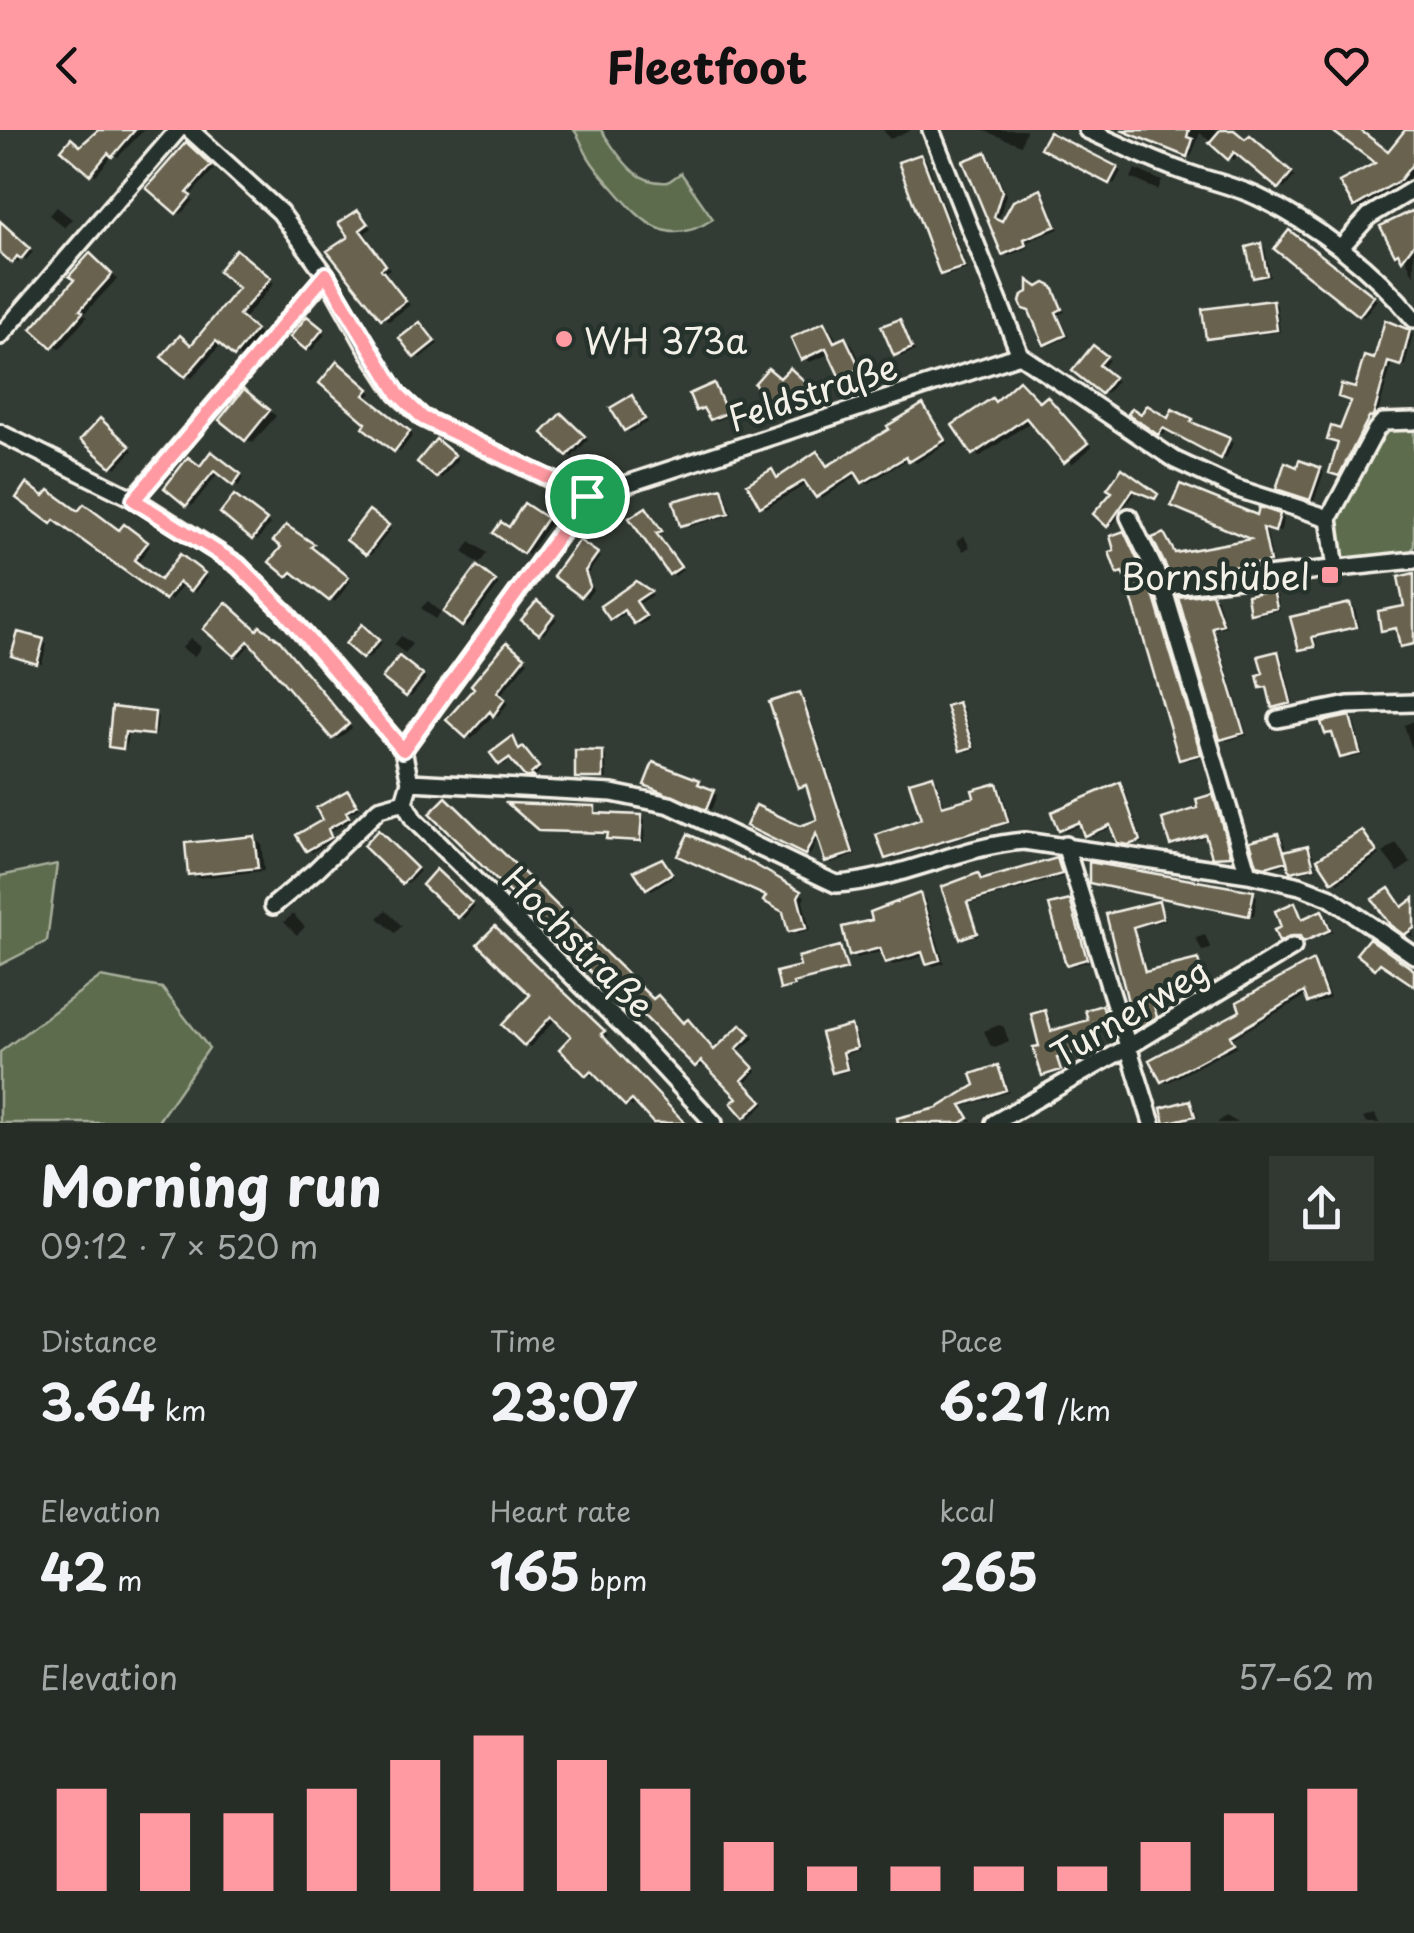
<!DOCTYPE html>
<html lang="en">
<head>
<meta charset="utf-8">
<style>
  :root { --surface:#262d27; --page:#323933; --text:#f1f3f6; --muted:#a4a8a7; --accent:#ff9aa2 }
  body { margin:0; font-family:"Playpen Sans",sans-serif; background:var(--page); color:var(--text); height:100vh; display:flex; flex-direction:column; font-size:38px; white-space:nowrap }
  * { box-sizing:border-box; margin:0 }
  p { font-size:32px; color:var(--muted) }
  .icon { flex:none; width:55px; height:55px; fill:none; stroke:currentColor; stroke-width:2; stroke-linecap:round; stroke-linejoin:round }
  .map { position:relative; height:993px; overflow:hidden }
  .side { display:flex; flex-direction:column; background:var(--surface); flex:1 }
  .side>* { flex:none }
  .pin { position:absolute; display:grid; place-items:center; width:85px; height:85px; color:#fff; margin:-42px; border:5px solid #fff; border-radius:50%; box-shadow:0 2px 10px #0007 }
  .round { display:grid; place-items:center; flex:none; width:105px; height:105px; border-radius:0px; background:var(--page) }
  .headline { display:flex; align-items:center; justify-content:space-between; height:170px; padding:0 40px }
  h1 { font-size:55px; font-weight:700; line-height:75px }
  .figures { display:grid; grid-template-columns:repeat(3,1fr); gap:15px; height:170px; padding:10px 40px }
  .figures div { display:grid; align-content:center }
  .figures b { font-size:50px; font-weight:700 }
  .figures small { font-size:28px; font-weight:400 }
  .figures p { font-size:28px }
  .chart { height:280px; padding:20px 40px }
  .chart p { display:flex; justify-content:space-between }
  .chart svg { width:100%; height:180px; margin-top:10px; stroke:var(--accent); stroke-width:6 }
  header { display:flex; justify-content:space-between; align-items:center; height:130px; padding:0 40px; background:var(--accent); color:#111; font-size:45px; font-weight:700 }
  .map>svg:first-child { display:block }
  .green { fill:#5c6c4e; stroke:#a8ae9b; stroke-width:2.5 }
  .shadow { fill:#0007 }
  .building { fill:#676250; stroke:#f4f1e8; stroke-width:2.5 }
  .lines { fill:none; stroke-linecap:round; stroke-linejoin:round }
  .street-casing { stroke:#f4f1e8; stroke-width:22 }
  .street { stroke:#26332d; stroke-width:15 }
  .route-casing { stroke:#fff; stroke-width:20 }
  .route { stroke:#ff9aa2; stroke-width:12 }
  .poi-dot { fill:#ff9aa2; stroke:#26332d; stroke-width:4 }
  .labels { text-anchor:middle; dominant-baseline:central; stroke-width:9; stroke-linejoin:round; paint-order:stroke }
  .poi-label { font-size:35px; fill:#f4f1e8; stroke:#26332d; text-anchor:start }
  .street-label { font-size:35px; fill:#f4f1e8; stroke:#26332d }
</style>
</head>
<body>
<header><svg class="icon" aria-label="back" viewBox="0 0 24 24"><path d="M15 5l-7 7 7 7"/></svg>Fleetfoot<svg class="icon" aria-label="heart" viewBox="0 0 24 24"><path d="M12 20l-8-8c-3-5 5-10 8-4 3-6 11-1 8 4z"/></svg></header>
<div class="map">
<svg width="1414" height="993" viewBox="0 0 1414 993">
  <rect width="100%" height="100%" fill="#333c34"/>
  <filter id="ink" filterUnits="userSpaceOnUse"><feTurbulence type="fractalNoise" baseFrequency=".01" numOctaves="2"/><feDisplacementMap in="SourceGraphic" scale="20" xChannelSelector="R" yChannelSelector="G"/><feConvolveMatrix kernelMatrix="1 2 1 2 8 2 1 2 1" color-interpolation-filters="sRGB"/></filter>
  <g filter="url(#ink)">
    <!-- green -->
    <path class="green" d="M574 0H601C619 25 633 55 668 52L681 43 713 89C668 119 643 93 614 59 605 49 596 40 589 28 583 19 581 9 574 0Z
      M1386 295 1414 296V415L1411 423 1341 432 1334 389Z
      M57 734 47 811 0 835V746Z
      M100 847 162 858 209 918 157 993H0V922Z"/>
    <!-- shadow -->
    <path class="shadow" d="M101 0H144L118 27 113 25 96 45 92 43 81 18Z
      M883 0H910V1L890 9Z
      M982 0H1026L1021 15Z
      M1121 0H1232L1246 12 1254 10 1295 46 1284 59 1239 23 1234 30 1200 3 1191 27Z
      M1342 0H1357L1389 24 1408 0H1414V41L1406 52 1361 79 1356 76 1379 33Z
      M1050 5 1121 41 1114 54 1044 18Z
      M191 18 214 39 189 67 193 70 181 84 177 82Z
      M986 24 990 27 1006 64 998 92 1004 94 1041 62 1045 64 1059 99 1027 112 1029 117 1009 126 1004 123 966 33Z
      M921 27 926 29 967 139 946 146 942 144Z
      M1135 39 1162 51 1158 60 1131 48Z
      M57 77 72 89 65 98 49 85Z
      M1414 82V146L1404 125 1396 123Z
      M359 83 372 98 365 103 390 139 385 142 410 175 389 191 383 187 351 107Z
      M9 101 33 122 26 130 23 127 18 133 0 119V104Z
      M1294 106 1377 170 1364 187 1360 184Z
      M1260 116 1265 118 1270 147 1260 149 1255 147Z
      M242 125 274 153 243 190 260 205 241 228 222 213 192 248 186 245 192 217 242 158Z
      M97 130 117 149 84 184 87 187 60 219 54 216 77 150Z
      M1045 156 1057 162 1065 182 1059 184 1069 207 1050 215 1046 213 1033 185 1039 159Z
      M1272 173 1277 175 1280 202 1213 210 1208 207Z
      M899 191 904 194 915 221 900 227 896 224Z
      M311 192 326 203 312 220 308 218Z
      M824 194 831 199 838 213 845 209 852 214 866 243 850 251 842 246 831 223 810 232 803 228Z
      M420 195 438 214 420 228 416 226Z
      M1409 202 1413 204 1405 236 1392 233 1379 280 1344 346 1336 344 1342 302 1356 261 1376 232Z
      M1098 221 1109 230 1102 239 1117 251 1106 264 1076 241Z
      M341 237 372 263 366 269 413 305 400 322 370 293Z
      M797 245 814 260 792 285 784 281 782 250Z
      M714 256 718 258 730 285 716 291 707 280 698 279Z
      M252 266 276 286 253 313 246 309Z
      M632 268 648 292 630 302 625 299Z
      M1048 269 1092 317 1072 334 1032 291 979 327 973 323 992 271 1041 274Z
      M923 276 948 313 916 333 910 328 868 354 859 344 822 369 809 353 766 378 762 375 772 342 779 350 817 324 829 338 892 299Z
      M1173 282 1196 293 1194 296 1233 313 1226 329 1168 298 1164 305 1131 284 1169 292Z
      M566 288 588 310 572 327 568 324Z
      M104 294 133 320 116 338 112 335Z
      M441 315 458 329 442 348 438 346Z
      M216 327 244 348 238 356 219 342 192 376 188 374 201 339Z
      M1320 340 1324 342 1314 371 1283 361Z
      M1122 342 1160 367 1137 359 1112 396 1097 384 1116 362Z
      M722 360 726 363 732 385 687 397 682 395Z
      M19 368 45 369 120 403 129 399 150 416 137 434 161 452 184 429 208 447 196 462 184 453 171 470 59 391 57 394Z
      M238 370 270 394 258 410 254 408Z
      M525 376 550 393 528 425 496 403 510 400Z
      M646 380 664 404 658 405 683 440 675 446 671 443Z
      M374 386 391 399 371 425 367 423Z
      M1279 386 1284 389 1280 402 1266 398 1273 434 1177 446 1172 443 1164 406 1178 425 1257 410 1258 388Z
      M287 398 316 418 314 421 351 451 335 472 297 443 293 447 289 445 284 416Z
      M1123 404 1128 407 1156 466 1204 626 1185 631 1181 628 1125 444 1119 442Z
      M964 406 970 417 963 421 956 411Z
      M470 411 487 423 479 434 463 422Z
      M580 413 600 427 588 444 593 460 587 468 556 446Z
      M477 440 499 455 467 497 463 495Z
      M636 454 653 465 639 474 649 489 640 495 628 482 616 490 611 488Z
      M1273 462 1277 465 1280 480 1257 485 1253 483Z
      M1212 466 1217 468 1226 496 1215 499 1247 605 1227 611 1222 608 1181 469Z
      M428 471 441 482 435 489 421 478Z
      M1350 475 1355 478 1359 498 1315 508 1318 518 1305 521 1301 519 1293 489Z
      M542 476 557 489 544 504 540 502Z
      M206 498 259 502 283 515 352 598 338 609 334 607 252 512 240 526Z
      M366 500 382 513 368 529 364 527Z
      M401 506 412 514 405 523 394 515Z
      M190 508 201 517 194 527 182 518Z
      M43 512 47 514 42 534 18 528Z
      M512 517 528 531 500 566 508 573 498 587 494 584 472 609 449 590Z
      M1278 524 1282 526 1294 575 1278 579 1274 576 1270 558 1262 557Z
      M404 532 426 549 411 567 407 565Z
      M799 564 804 567 856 725 831 733 827 731 819 707 810 725 749 695 800 699 820 692 809 657 800 656Z
      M958 575 963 578 976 619 967 622 962 620Z
      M114 580 158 587 156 605 128 602 126 619 110 616Z
      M1350 589 1354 591 1363 625 1347 629 1342 626 1335 604 1327 603Z
      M1414 591V626L1404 595Z
      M513 609 541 640 534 648 526 645 513 628 504 635 501 633Z
      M602 623 606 626 607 649 578 647Z
      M654 636 717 665 711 680 651 657Z
      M933 647 937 650 945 678 977 669 997 656 1001 658 1011 693 891 730 887 728 924 690Z
      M1120 655 1124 657 1143 713 1124 714 1119 712 1114 697 1090 706 1082 694 1065 702 1060 699Z
      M348 662 360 678 348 684 352 690 330 702 334 709 312 722 308 720Z
      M1212 667 1216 669 1233 727 1214 726 1208 706 1176 715 1172 713Z
      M594 678 598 685 645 690 644 712 613 710 609 704 545 702 540 699Z
      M432 684 655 871 684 895 692 894 716 922 746 899 754 908 738 922 757 941 745 953 765 974 750 988 746 986 740 968 706 932 701 937 697 935 638 876 634 880 630 877Z
      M1362 703 1380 725 1338 753 1334 750Z
      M383 706 420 741 408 754 404 752Z
      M1278 706 1283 708 1287 723 1308 718 1312 720 1317 739 1296 743 1290 733 1272 738 1264 736Z
      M254 709 261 713 264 741 198 748 190 743Z
      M1396 714 1411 733 1398 742 1383 723Z
      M1057 730 1065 746 969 774 979 805 965 809 962 807 944 758 978 746 983 752Z
      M662 731 674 746 652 760 648 757Z
      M751 735 805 766 803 771 810 800 796 804 790 801 785 781 769 766Z
      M1091 735 1253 764 1257 766 1254 786 1096 754 1089 745Z
      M441 745 475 776 464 789 425 755Z
      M1389 761 1405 778 1414 771 1413 807 1406 803Z
      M920 766 925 769 944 833 934 836 928 833 926 825 893 835 887 831 884 821 857 828 851 824 875 792Z
      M1070 772 1074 775 1090 831 1072 836 1068 833Z
      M1158 773 1166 790 1135 798 1148 844 1197 831 1201 834 1207 859 1155 873 1159 889 1140 900 1137 898 1109 786Z
      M1295 775 1305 790 1322 783 1327 786 1333 802 1308 811 1297 807 1285 813 1281 811Z
      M386 780 402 796 395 803 378 788Z
      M293 784 305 797 297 805 284 792Z
      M500 802 608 905 604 908 684 993H654L637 972 632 977 596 943 592 946 587 944 575 906 557 888 530 917 525 914 533 865Z
      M1205 805 1211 819 1202 821 1196 808Z
      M840 819 849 840 795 854 796 857 782 858 803 838Z
      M1313 833 1317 835 1330 868 1315 874 1308 865 1233 908 1237 916 1167 953 1163 950 1243 882Z
      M1102 877 1109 891 1096 895 1102 917 1059 929 1063 941 1048 946 1044 944 1045 883 1049 885 1053 902 1092 891Z
      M999 895 1004 897 1009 912 995 918 990 915 984 901Z
      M850 897 855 900 860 920 846 924 850 941 838 944 834 941Z
      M998 938 1002 940 1009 962 963 977 972 991 910 993 909 988 938 980 978 956Z
      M1190 973 1194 975 1198 988 1167 993 1164 980Z
      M1375 984 1379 993H1366L1363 988Z
      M1226 986 1235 991 1237 993H1217Z"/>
    <!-- building -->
    <path class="building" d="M98 0H135L112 27 108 23 90 45 61 20 71 8 80 16Z
      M1121 0H1189L1187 7 1193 9 1187 27Z
      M1220 0H1234L1245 9 1250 5 1292 42 1278 59 1234 22 1228 30 1209 13Z
      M1331 0H1360L1388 21 1405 0H1414V32L1400 50 1354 77 1339 52 1375 33Z
      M1049 2 1118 37 1109 54 1040 18Z
      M186 12 211 35 187 63 191 66 176 84 146 58Z
      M986 22 1002 61 994 87 1002 91 1013 71 1041 59 1056 96 1024 109 1026 115 1002 125 963 31Z
      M921 24 964 137 940 145 898 32Z
      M358 80 368 94 360 100 386 135 381 139 406 171 381 189 327 121 348 107 338 93Z
      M1414 80V114L1402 130 1398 123 1395 125 1380 96Z
      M0 91 30 118 21 129 17 126 12 133 0 123Z
      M1289 100 1374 166 1359 186 1274 119Z
      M1261 113 1267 145 1253 148 1246 117Z
      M236 119 271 148 239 185 256 200 234 227 216 211 185 247 161 227 180 205 191 215 238 158 218 141Z
      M90 123 112 144 80 180 83 182 52 218 31 199 74 150 69 146Z
      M1028 150 1038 157 1045 153 1053 157 1062 179 1056 182 1066 205 1044 215 1029 181 1023 179 1020 172 1022 165 1028 162Z
      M1273 170 1277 200 1206 209 1202 179Z
      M307 186 323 199 306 220 290 207Z
      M900 189 912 218 894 226 881 196Z
      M1385 190 1410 200 1401 236 1388 232 1373 287H1369L1339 346 1329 343 1338 313 1327 310 1331 296 1340 299 1351 271 1338 267 1341 254 1355 258 1364 226 1374 229Z
      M420 192 435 211 414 228 399 208Z
      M824 192 834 212 845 207 860 238 840 248 826 218 801 230 791 208Z
      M1093 215 1107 226 1099 235 1114 247 1101 264 1072 241Z
      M337 231 369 259 364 265 410 301 394 322 363 298 366 293 319 253Z
      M768 238 780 248 790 238 808 254 783 283 754 254Z
      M1019 250 1040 272 1047 266 1088 313 1064 333 1026 288 972 325 952 295 992 268 995 272Z
      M714 253 727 283 710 290 703 278 696 281 689 264Z
      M244 259 270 280 245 311 219 290Z
      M632 265 645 289 624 301 610 278Z
      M923 274 945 310 909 332 906 327 862 353 855 342 816 368 804 351 760 377 747 354 772 339 777 348 817 321 827 336 889 299 887 296Z
      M1147 275 1168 288 1172 279 1193 289 1191 292 1230 308 1221 329 1163 298 1158 305 1128 284 1132 278 1141 284Z
      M561 283 585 306 567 326 542 303Z
      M100 288 130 316 111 337 80 310Z
      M436 309 455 325 436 348 417 332Z
      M211 321 241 344 233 356 214 341 186 376 164 358 188 327 200 336Z
      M1299 330 1321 338 1310 370 1276 359 1285 332 1297 337Z
      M1122 338 1158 364 1155 369 1133 360 1107 397 1093 384 1112 362 1107 359Z
      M26 353 44 366 49 360 78 381 84 374 119 400 124 394 148 412 134 430 160 450 180 424 205 443 191 461 179 452 165 470 54 390 51 394 16 368Z
      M1180 354 1257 385 1259 377 1280 384 1275 402 1263 398 1270 432 1170 445 1152 408 1164 403 1175 423 1250 409 1171 376Z
      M722 358 729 383 680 396 673 371Z
      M234 365 267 390 252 410 220 383Z
      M524 373 547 388 523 424 493 403 501 392 509 397Z
      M646 377 662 401 656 403 681 437 669 445 629 388Z
      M369 380 389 395 366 425 346 410Z
      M286 395 314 414 311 417 349 447 329 471 292 442 287 447 269 432 281 417 273 411Z
      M1124 401 1152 461 1201 624 1179 630 1128 456 1122 442 1117 444 1109 422 1114 420 1110 406Z
      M579 410 598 423 585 441 590 456 581 467 553 446Z
      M477 436 496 451 462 497 443 482Z
      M1414 443V514L1400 517 1396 498 1381 501 1378 481 1404 476 1398 447Z
      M636 451 651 461 636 471 646 486 634 494 624 480 610 490 600 476Z
      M1273 460 1277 478 1250 484 1247 465Z
      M1212 463 1223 494 1212 497 1244 603 1220 610 1178 467Z
      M537 471 554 485 539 504 521 490Z
      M226 472 257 500 260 496 279 510 349 594 332 609 248 511 234 526 203 499Z
      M1350 473 1356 497 1312 507 1315 517 1299 520 1290 487Z
      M362 494 379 510 362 529 345 514Z
      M18 502 44 509 37 534 11 526Z
      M507 512 525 527 497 562 505 569 493 586 490 581 466 608 446 590 474 558 471 555Z
      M1278 521 1291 573 1272 578 1267 557 1260 558 1257 545 1263 543 1258 526Z
      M399 526 423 545 406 567 382 548Z
      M800 562 853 723 825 732 816 704 805 725 746 696 756 675 800 696 817 690 806 655 798 658 769 572Z
      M958 572 973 617 960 621 946 576Z
      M112 577 155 582 153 605 125 602 123 619 108 617Z
      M1350 586 1360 623 1340 628 1332 603 1325 604 1321 592Z
      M513 606 519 620 523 617 539 637 531 644 533 647H525L509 628 499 635 490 623Z
      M575 620 603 621V648H575Z
      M653 632 700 650 698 654 714 660 706 680 644 655Z
      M933 645 942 676 974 667 972 660 997 653 1008 692 885 729 876 705 921 689 909 652Z
      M1120 652 1140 711 1128 715 1117 713 1110 695 1084 706 1079 692 1058 701 1051 682Z
      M348 660 357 675 346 682 349 687 328 699 331 707 306 721 296 705 322 690 316 678Z
      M1213 664 1231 726 1212 727 1205 704 1170 715 1162 689 1198 678 1196 669Z
      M446 667 653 869 658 865 683 893 688 889 714 920 741 894 751 904 736 919 754 938 742 950 762 971 744 988 731 973 737 968 701 931 695 937 633 875 629 879 609 860 429 684Z
      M507 673 595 676V683L642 685 640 711 606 709 607 703 539 701Z
      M378 700 417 738 402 754 363 716Z
      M1362 700 1377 722 1332 752 1317 729Z
      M1278 703 1287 731 1266 737 1257 735 1250 711Z
      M688 704 752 733 801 761 798 767 806 798 788 802 783 782 763 771 766 766 677 726Z
      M254 706 258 738 188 745 185 713Z
      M1308 715 1314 737 1290 742 1284 721Z
      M662 728 672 743 646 759 634 741Z
      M1057 728 1062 744 967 772 977 803 960 809 941 757 978 743 981 750Z
      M1089 732 1254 761 1249 786 1089 753Z
      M436 739 472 773 458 788 422 755Z
      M1389 758 1402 777 1414 768V798L1404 805 1390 795 1372 769Z
      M920 763 940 830 926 834 922 822 885 833 880 818 849 826 842 797 872 790 870 782Z
      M1070 770 1087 829 1066 835 1049 775Z
      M1159 771 1163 788 1133 797 1145 842 1198 829 1205 857 1153 872 1157 887 1135 900 1106 784Z
      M1295 772 1302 789 1322 780 1330 800 1303 812 1300 806H1292L1279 812 1274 800 1281 797 1275 781Z
      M495 796 605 901 601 904 685 993H653L632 970 625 976 591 941 586 946 559 919 571 906 551 886 524 916 502 895 530 865 477 814Z
      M1369 808 1414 840V856L1380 833 1375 839 1356 824Z
      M840 816 847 839 793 853 794 856 780 860 776 842 800 836 798 827Z
      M1313 830 1326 865 1308 873 1304 862 1230 906 1234 913 1161 952 1149 930 1240 881 1237 872Z
      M1102 875 1107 890 1094 893 1100 915 1057 928 1061 940 1042 946 1033 917 1039 916 1031 884 1045 880 1051 901 1088 890 1085 880Z
      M851 895 857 918 843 922 847 939 832 943 821 903Z
      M998 935 1006 960 961 975 969 988 961 993H898L897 988 937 978 975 955 971 944Z
      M1190 970 1195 986 1165 993 1161 978Z"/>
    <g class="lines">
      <!-- street casing -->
      <g class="street-casing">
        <path id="street" d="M190 0 280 82 326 145 365 215 397 264 423 288 587 367
          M931 0 1020 225
          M1087 0C1119 14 1152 31 1185 42 1210 51 1235 56 1258 67 1316 95 1373 138 1414 189
          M1341 117 1369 86 1414 59
          M0 206 178 0
          M1020 225 1175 330 1235 358 1329 388
          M0 303 134 369 238 435 284 481 403 620 410 652 404 672 414 690 635 908 714 993
          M134 369 326 145
          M1129 387 1163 457 1248 744
          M1336 439 1329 388 1376 300 1383 292 1414 291
          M1163 457 1414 430
          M1278 589 1348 575 1414 573
          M403 620 587 367 1020 225
          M410 652 612 663 670 675 836 754C900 750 960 716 1024 711L1248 744 1300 756 1329 767 1414 825
          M1065 715 1152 993
          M273 776 316 740 379 679 404 672
          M994 993 1128 917 1293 817"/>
      </g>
      <!-- street -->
      <use href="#street" class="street"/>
    </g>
  </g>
  <g class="lines" filter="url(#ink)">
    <!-- route casing -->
    <g class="route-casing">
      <path id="route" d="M326 144 398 264 423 288 587 366 403 620 284 481 238 435 134 370Z"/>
    </g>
    <!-- route -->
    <use href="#route" class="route"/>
  </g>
  <!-- markers -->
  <g class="poi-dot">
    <circle cx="564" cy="209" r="10"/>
    <rect x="1320" y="435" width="20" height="20" rx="5"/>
  </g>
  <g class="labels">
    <!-- poi labels -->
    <g class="poi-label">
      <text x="584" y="209">WH 373a</text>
      <text x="1310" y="445" text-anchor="end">Bornshübel</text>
    </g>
    <!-- street labels -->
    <g class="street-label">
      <text transform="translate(812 261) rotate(-18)">Feldstraße</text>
      <text transform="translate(579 811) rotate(45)">Hochstraße</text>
      <text transform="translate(1129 881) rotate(-31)">Turnerweg</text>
    </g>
  </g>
</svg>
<div class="pin" style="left:587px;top:366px;background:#1e9e55"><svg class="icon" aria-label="arrive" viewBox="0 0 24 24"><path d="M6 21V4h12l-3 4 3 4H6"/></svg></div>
</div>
<section class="side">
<div class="headline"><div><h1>Morning run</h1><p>09:12 · 7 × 520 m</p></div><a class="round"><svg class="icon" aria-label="share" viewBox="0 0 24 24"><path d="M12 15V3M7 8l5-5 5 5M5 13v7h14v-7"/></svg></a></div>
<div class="figures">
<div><p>Distance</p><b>3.64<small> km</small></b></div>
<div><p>Time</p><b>23:07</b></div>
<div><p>Pace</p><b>6:21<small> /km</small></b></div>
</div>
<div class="figures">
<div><p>Elevation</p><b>42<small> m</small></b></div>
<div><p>Heart rate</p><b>165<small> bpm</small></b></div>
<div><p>kcal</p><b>265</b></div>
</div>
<div class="chart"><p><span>Elevation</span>57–62 m</p>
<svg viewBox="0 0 160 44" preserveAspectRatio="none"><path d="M5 44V19M15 44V25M25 44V25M35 44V19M45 44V12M55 44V6M65 44V12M75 44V19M85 44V32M95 44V38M105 44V38M115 44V38M125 44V38M135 44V32M145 44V25M155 44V19"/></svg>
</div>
</section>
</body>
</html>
